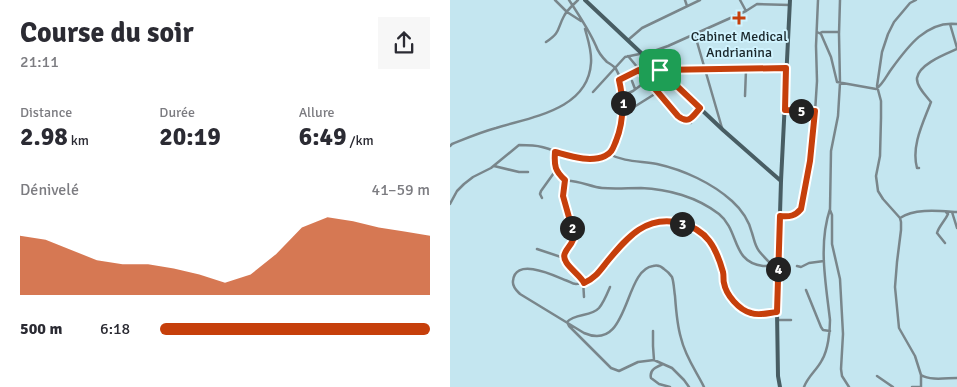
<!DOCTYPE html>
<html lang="fr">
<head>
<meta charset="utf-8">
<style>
  :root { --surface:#fff; --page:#f7f7f7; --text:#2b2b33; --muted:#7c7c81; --accent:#c63f0b }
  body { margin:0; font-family:Signika,sans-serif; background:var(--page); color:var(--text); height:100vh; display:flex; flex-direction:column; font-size:19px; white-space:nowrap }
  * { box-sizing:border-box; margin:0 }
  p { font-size:16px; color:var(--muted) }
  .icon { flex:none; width:28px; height:28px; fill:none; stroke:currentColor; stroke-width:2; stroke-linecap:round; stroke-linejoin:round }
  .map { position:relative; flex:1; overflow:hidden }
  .drawer { display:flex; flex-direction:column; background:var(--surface); width:450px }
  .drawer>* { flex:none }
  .pin { position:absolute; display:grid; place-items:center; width:42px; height:42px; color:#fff; margin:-21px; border-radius:10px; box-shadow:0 2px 8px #0006 }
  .km { position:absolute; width:25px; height:25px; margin:-12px; border-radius:50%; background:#222; color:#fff; font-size:14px; line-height:25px; text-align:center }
  .round { display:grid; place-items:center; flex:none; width:52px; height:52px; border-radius:0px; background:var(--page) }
  .summary { display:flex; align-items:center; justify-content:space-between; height:85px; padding:0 20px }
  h1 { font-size:28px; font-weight:700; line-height:38px }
  .figures { display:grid; grid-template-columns:repeat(3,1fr); gap:8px; height:85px; padding:5px 20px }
  .figures div { display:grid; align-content:center }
  .figures b { font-size:25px; font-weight:700 }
  .figures small { font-size:14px; font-weight:400 }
  .figures p { font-size:14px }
  .chart { height:140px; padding:10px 20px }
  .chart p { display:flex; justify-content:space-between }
  .chart svg { width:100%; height:90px; margin-top:5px; fill:var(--accent); opacity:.7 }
  ul { padding:0 20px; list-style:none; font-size:16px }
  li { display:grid; grid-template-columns:80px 60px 1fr; align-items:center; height:38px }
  li i { height:12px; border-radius:6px; background:var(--accent) }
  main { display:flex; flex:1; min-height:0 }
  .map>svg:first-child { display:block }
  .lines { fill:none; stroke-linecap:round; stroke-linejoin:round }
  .street { stroke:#79868b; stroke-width:2.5 }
  .secondary { stroke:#485d63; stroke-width:4 }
  .route-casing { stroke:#fff; stroke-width:10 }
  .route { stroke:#c63f0b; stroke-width:6 }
  .poi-dot { fill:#c63f0b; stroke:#d0f3fe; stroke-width:2 }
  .labels { text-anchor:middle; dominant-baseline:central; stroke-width:4; stroke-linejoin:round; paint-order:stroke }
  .poi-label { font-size:14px; fill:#19262a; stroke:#d0f3fe }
</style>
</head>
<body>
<main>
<section class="drawer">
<div class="summary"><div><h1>Course du soir</h1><p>21:11</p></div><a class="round"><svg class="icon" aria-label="share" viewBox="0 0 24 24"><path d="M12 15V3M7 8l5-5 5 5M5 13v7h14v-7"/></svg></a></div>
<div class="figures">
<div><p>Distance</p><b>2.98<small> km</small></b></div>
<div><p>Durée</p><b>20:19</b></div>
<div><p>Allure</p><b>6:49<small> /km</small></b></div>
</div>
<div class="chart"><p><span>Dénivelé</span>41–59 m</p>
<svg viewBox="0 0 160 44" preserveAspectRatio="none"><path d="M0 44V15L10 17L20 22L30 27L40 29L50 29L60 31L70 34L80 38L90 34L100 24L110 11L120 6L130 8L140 11L150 13L160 15V44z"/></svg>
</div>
<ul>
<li><b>500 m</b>6:18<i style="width:100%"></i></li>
</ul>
</section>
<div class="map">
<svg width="507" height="387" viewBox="0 0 507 387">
  <rect width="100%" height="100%" fill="#c4e6f0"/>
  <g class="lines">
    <!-- street -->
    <path class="street" d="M105 0 117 12 131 21
      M235 0 237 6
      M290 0 296 11
      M466 0 460 3 444 22 438 34 432 52 427 86 431 101V118L430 156 426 176 428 191 433 199 450 218 451 222V230L447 262 445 287 449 328 465 356 471 375V387
      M500 24 507 48
      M367 32 371 34 381 57 387 82 426 89C432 85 436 77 440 71 456 49 476 20 507 24
      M370 33 372 32H389
      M245 35 272 128
      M178 40 192 28 250 0
      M96 42C111 32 107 29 114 16 117 10 123 5 128 0
      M178 56 228 116 233 120 241 119
      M169 80 189 70
      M182 81 185 89
      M143 92 175 57 204 51 218 46 296 11 307 4 340 5
      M172 96 183 91 198 80
      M295 96 296 70
      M173 110 184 107 208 92
      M335 110 365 111
      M241 123V119L250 108
      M0 146 2 144C17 138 31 132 46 128 81 117 138 110 141 63 142 51 138 40 135 29
      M105 152C104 166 105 171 115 181 125 179 141 187 152 188 165 189 178 188 191 188 218 189 247 197 269 214 290 231 281 262 313 266 318 266 324 265 329 266
      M159 154C174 162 191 161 207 164 234 170 262 183 282 201 292 210 299 221 302 233 304 239 305 246 309 251 313 256 318 261 322 265
      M44 166 69 172H78
      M469 168H467C461 146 473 123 481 102 476 96 466 86 467 78 469 64 496 54 507 49
      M115 181 113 196 124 239 114 254V258L117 264 133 280 134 297
      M92 198 90 194 91 191 106 170
      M0 204 7 191 14 184 23 177 41 168 69 145C77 145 85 145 92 147 111 152 129 162 149 158 161 156 164 147 167 137 174 120 176 85 166 69 164 66 160 64 157 62 153 58 148 52 146 46 139 30 129 15 119 0
      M380 210 382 215V244L390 279 393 334 391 369 392 376 399 387
      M502 212 507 228
      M331 217H342L348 213 351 209 354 196 364 128 367 81 366 46 368 0
      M450 218C465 208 490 211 507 212
      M495 243 487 233C489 226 495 221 498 214L496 212
      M87 249 114 258
      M347 266 351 267 359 263 374 261
      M160 287C157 294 154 302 149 308 141 317 125 313 117 322L119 326 161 368 169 371 188 362 204 360 222 368 234 380 239 387
      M356 290 371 327 373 330 380 331
      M327 320H341
      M203 331V346L204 360
      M213 364C206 367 199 370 201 378L209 384 220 387
      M471 375C481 381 496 378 507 378
      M427 376 443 387
      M254 387C246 371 235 356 231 338 227 325 226 310 225 296 224 290 224 283 222 277 220 274 217 271 214 269 211 266 207 265 203 266 173 270 180 353 134 333L70 294C67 291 62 287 63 281 65 257 103 275 115 280 119 281 122 284 126 284 128 284 131 284 133 283 144 280 149 271 156 263 163 255 170 245 178 237 198 219 225 217 248 230 263 238 269 257 273 272 274 276 273 279 274 283 276 295 289 310 300 313 309 316 318 313 327 312
      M354 387C358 376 367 370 372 360 378 350 380 332 380 320 376 284 368 245 380 209L381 151 388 116 390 83 389 34 390 0
      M462 387H471"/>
    <!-- secondary -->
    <path class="secondary" d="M135 0 273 130 331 181
      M210 70 336 69
      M330 387 328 376 327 312 331 181 340 0"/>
  </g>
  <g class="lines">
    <!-- route casing -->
    <g class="route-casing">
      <path id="route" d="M336 68 335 110 365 111 360 161 351 209C345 216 340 217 330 216L327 312C318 313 309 316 301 313 289 310 276 295 274 283 273 280 274 276 273 272 266 247 257 230 231 223 195 214 176 239 156 263 149 272 144 279 134 283 130 274 110 263 115 253 118 246 124 243 124 235L113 196 115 180C105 171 104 166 105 152 120 156 140 163 155 156 162 153 163 148 166 141 174 121 174 101 169 80L189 70 228 116C239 125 243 116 250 108L210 70Z"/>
    </g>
    <!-- route -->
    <use href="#route" class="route"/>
  </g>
  <!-- markers -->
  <path class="poi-dot" d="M286.5 10.5h5v5h5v5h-5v5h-5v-5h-5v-5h5z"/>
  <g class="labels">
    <!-- poi labels -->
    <g class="poi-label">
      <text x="289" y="36">Cabinet Medical<tspan x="289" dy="16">Andrianina</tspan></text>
    </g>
  </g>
</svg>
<div class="pin" style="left:210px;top:70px;background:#1e9e55"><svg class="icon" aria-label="arrive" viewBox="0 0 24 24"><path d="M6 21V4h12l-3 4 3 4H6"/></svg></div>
<b class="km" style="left:173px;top:103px">1</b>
<b class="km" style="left:122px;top:228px">2</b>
<b class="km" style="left:232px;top:224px">3</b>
<b class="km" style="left:328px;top:269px">4</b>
<b class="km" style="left:351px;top:111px">5</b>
</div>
</main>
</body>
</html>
